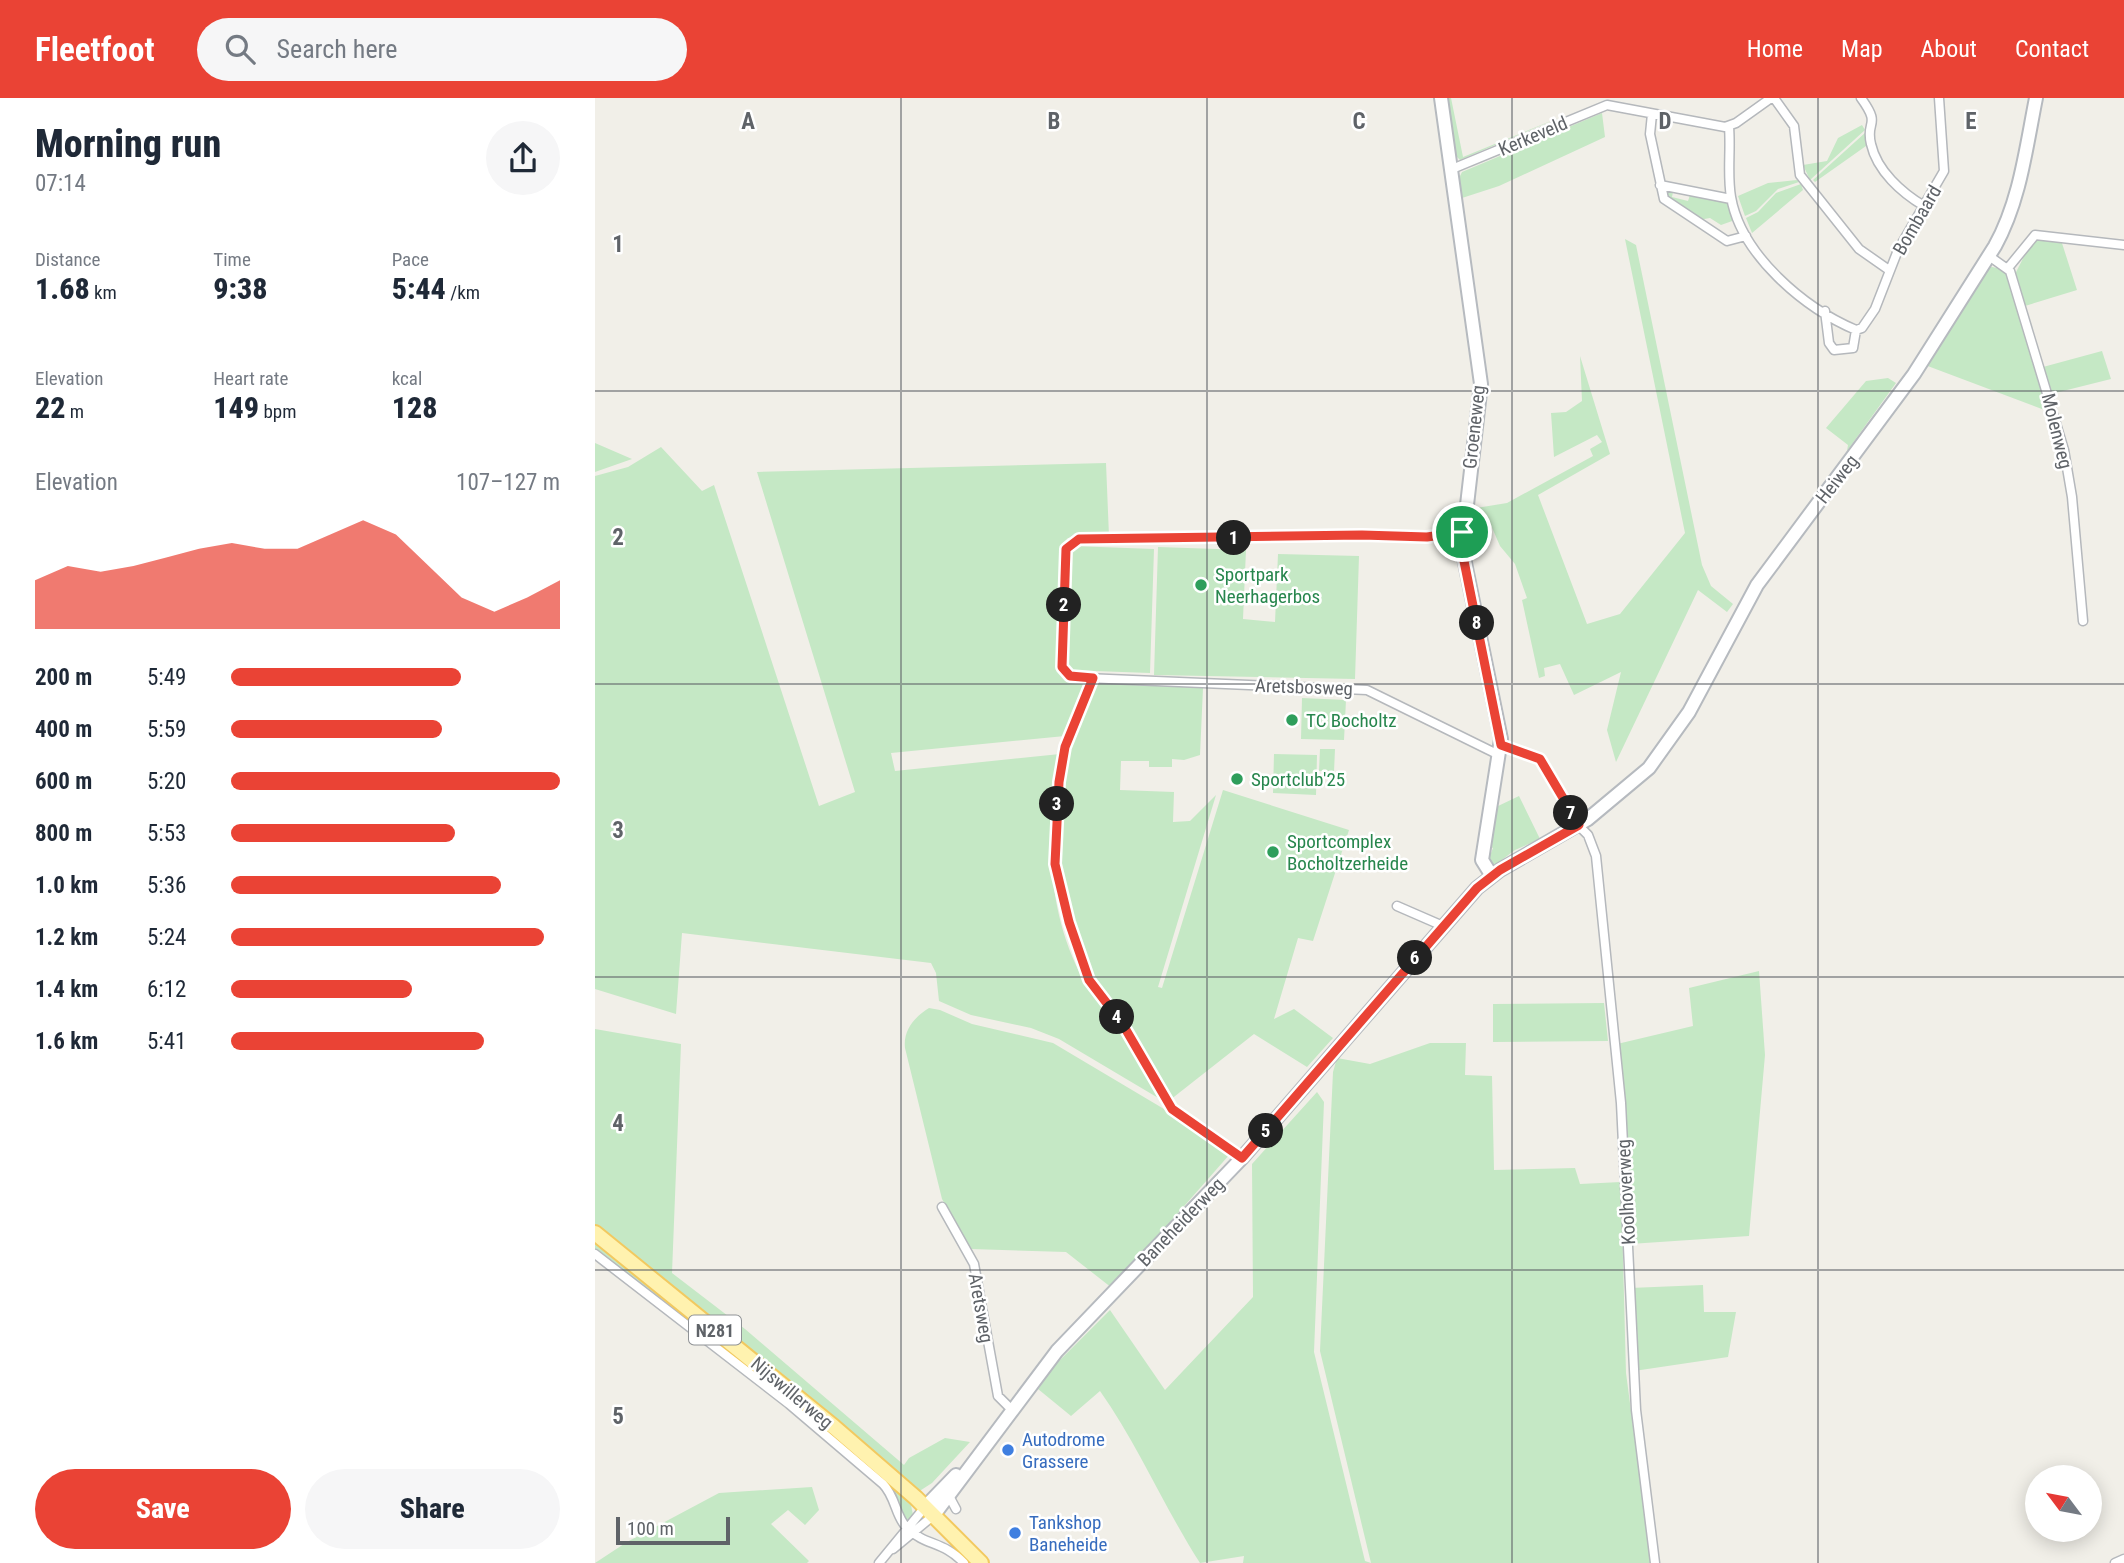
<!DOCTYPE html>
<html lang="en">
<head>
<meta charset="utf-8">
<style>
  :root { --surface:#fff; --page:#f6f6f7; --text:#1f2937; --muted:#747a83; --accent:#ea4335 }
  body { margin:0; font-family:"Roboto Condensed",sans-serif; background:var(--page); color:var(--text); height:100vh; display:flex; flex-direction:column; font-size:26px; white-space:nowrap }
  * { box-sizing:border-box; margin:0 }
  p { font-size:23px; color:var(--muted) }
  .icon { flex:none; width:38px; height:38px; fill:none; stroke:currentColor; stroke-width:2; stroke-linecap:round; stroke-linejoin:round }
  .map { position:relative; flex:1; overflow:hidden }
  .details { display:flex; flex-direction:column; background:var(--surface); width:595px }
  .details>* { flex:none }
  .needle { width:46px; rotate:302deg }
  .controls { position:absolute; left:1430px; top:1367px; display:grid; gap:14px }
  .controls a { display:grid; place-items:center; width:77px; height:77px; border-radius:50%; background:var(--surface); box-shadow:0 4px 18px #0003; font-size:35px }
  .scale { position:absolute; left:21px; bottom:18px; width:114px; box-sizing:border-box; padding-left:7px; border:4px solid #5f6368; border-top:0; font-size:19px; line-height:24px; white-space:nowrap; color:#5f6368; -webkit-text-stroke:5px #fff; paint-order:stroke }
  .pin { position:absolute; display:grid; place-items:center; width:60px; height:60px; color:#fff; margin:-30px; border:4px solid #fff; border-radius:50%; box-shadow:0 2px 7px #0007 }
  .km { position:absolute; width:35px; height:35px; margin:-18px; border-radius:50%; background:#222; color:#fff; font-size:19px; line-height:35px; text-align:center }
  .round { display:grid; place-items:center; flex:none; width:74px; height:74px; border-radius:37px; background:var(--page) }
  .overview { display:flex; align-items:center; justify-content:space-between; height:119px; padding:0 35px }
  h1 { font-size:38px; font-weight:800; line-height:52px }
  .figures { display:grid; grid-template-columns:repeat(3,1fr); gap:10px; height:119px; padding:7px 35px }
  .figures div { display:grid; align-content:center }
  .figures b { font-size:30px; font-weight:800 }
  .figures small { font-size:19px; font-weight:400 }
  .figures p { font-size:19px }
  .chart { height:196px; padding:14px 35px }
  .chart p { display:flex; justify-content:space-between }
  .chart svg { width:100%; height:126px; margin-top:7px; fill:var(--accent); opacity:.7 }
  .action { display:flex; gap:14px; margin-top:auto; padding:14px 35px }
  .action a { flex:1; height:80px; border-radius:42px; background:var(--accent); color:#fff; font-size:28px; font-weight:800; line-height:80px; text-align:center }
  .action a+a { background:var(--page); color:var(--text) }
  ul { padding:0 35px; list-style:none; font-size:23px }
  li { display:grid; grid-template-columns:112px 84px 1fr; align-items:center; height:52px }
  li i { height:18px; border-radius:9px; background:var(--accent) }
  header { display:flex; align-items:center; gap:42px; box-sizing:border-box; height:98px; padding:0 35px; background:var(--accent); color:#fff }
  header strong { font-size:33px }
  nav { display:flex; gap:38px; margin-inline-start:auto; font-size:24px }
  .search { width:490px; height:63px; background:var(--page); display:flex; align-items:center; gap:18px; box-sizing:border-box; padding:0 24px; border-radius:38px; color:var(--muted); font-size:26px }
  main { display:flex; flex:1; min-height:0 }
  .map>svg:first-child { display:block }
  .green { fill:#c5e8c5 }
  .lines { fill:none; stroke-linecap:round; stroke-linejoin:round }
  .street-casing { stroke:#b5b8bc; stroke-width:11 }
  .secondary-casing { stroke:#b6babf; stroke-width:16 }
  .primary-casing { stroke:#f2c960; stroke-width:18 }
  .street { stroke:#fff; stroke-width:8 }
  .secondary { stroke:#fff; stroke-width:12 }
  .primary { stroke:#fff2af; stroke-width:14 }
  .route-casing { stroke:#fff; stroke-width:14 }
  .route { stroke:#ea4335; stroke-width:9 }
  .grid { fill:none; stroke:#5f6368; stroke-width:2; stroke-opacity:0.55 }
  .leisure-dot { fill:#2e9e5b; stroke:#fff; stroke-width:2.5 }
  .shop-dot { fill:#3f7fe0; stroke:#fff; stroke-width:2.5 }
  .labels { text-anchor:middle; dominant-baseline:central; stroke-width:5; stroke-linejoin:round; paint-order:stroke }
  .shield { fill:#fff; stroke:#8f9295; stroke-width:2 }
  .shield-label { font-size:18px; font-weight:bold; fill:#5f6368 }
  .street-label { font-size:19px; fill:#5f6368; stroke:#fff }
  .leisure-label { font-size:19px; fill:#27864d; stroke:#fff; text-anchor:start }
  .shop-label { font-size:19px; fill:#366cbe; stroke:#fff; text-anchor:start }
  .grid-label { font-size:23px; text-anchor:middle; font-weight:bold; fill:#5f6368; stroke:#fff; stroke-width:5; stroke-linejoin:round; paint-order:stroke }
</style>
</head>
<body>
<header>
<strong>Fleetfoot</strong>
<div class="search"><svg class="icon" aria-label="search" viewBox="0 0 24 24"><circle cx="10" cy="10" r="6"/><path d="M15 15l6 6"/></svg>Search here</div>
<nav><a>Home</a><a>Map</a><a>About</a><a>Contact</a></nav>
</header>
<main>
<section class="details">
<div class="overview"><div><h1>Morning run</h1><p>07:14</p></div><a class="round"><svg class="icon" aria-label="share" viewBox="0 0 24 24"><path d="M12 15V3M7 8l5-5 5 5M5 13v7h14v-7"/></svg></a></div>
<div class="figures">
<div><p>Distance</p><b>1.68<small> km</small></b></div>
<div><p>Time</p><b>9:38</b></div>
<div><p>Pace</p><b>5:44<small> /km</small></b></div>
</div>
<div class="figures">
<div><p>Elevation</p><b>22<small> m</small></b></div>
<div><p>Heart rate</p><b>149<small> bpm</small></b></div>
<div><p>kcal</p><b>128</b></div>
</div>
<div class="chart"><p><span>Elevation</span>107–127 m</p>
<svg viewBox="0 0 160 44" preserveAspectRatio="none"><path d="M0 44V27L10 22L20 24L30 22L40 19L50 16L60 14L70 16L80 16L90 11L100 6L110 11L120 22L130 33L140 38L150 33L160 27V44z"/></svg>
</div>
<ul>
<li><b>200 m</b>5:49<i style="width:70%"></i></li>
<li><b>400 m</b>5:59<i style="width:64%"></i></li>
<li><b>600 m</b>5:20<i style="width:100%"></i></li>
<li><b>800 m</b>5:53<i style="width:68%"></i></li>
<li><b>1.0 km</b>5:36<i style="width:82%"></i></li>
<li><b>1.2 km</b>5:24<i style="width:95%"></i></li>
<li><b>1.4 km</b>6:12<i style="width:55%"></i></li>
<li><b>1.6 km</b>5:41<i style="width:77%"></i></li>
</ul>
<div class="action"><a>Save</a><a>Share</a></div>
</section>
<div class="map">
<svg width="1529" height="1465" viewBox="0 0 1529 1465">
  <rect width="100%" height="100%" fill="#f1efe8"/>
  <!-- green -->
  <path class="green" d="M852 0H856L868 59 968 18 865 62 861 58Z
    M1007 15 1010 39 904 88 867 100 864 80 867 74Z
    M1267 27 1270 32 1215 82 1208 67 1232 63 1243 40Z
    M1271 34V48L1220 84 1218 82Z
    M1202 82 1204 84 1183 91 1161 113 1150 118 1143 98 1173 85Z
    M1206 86 1208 92 1157 135 1151 120 1163 114 1181 95Z
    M1072 92 1078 94 1077 99 1093 103 1095 97 1131 104 1140 122 1126 127 1115 120 1104 122 1071 98Z
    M1030 141 1041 147 1107 467 1116 488 1138 506 1132 514 1103 492 1021 664 1012 632 1026 574 979 597 965 566 949 570 950 578 944 580 927 502 932 500 920 466 905 448 892 418H875V411L912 405 998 358 995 351 1007 344 1002 337 959 359 956 315 971 314 987 303 985 258 1015 356 943 397 992 526 1025 516 1090 435Z
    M1438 141 1466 142 1482 192 1430 208 1419 178Z
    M1393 168 1406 171 1411 176 1452 313 1330 267Z
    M1507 253 1516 281 1456 296 1448 269Z
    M1293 280 1301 285 1252 353 1253 347 1231 330 1271 283Z
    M0 345 37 361 0 374Z
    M66 349 107 393 119 387 224 708 260 694 162 374 511 365 514 438 473 440 467 446 464 571 472 581 492 584 470 638 296 655 300 673 465 656C451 735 450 812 490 885 502 905 520 920 534 938 548 958 558 983 570 1004L464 941 436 930 376 917 344 903 341 875 336 865 87 835 81 916 0 891V378L33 369Z
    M477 448 559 451 555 575 472 572Z
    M563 449 651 452 648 521 680 524 683 456 764 458 760 581 559 577Z
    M505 583 608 590 605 657 589 662 577 661V669H554V663H526L525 692 579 694 578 724 595 723 621 697 563 889 567 890 628 692 754 732 718 843 703 840 679 921 699 911 738 940 712 969 659 936 575 1002 541 939 501 891 470 804 460 749 471 658 499 587Z
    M707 600 751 602 749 642 706 641Z
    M725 651H740L739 674 724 673Z
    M679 656 722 657 721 697 678 695Z
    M924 698 945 741 920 752 900 767 891 763 892 755H896L898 750 895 749 901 709Z
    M1164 873 1170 957 1154 1138 1035 1146V1107L1022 946 1098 928 1094 890Z
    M1009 905 1013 943 898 944V906Z
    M334 910 345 912 377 926 458 945 569 1011 635 1056 517 1190 471 1154 376 1151 347 1101 310 950C308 933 319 919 334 910Z
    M0 931 86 946 77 1175 150 1231 309 1367 314 1360 350 1340 375 1344 337 1385 323 1394 0 1129Z
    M835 945H871L870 977 897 978 899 1072 980 1070 985 1086 1026 1084 1031 1275 1056 1465H648L649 1458 605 1465C569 1409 543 1347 505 1293L476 1318 443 1291 461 1266 515 1212 570 1292 658 1199 657 1066 722 994 729 1004 719 1254 770 1463 776 1465 725 1253 738 974 742 960 775 966Z
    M0 1142 179 1287 315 1402 318 1417 314 1421H309L299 1394 283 1378 0 1153Z
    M1108 1187 1109 1214H1141L1133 1259 1039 1273 1035 1190Z
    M217 1389 224 1412 210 1427 193 1412 176 1426 214 1463 212 1465H0L32 1444 124 1395Z"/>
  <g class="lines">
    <!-- street casing -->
    <g class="street-casing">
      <path id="street" d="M1179 0 1199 28 1205 77 1264 151 1294 172
        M1266 0C1287 29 1270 22 1276 46 1282 73 1307 95 1329 108
        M1057 16 1055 36 1069 101 1132 143 1151 138
        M1134 29C1136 52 1132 76 1136 99 1146 157 1209 210 1261 232
        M857 71 1012 7 1130 29 1141 25 1176 0
        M1065 87 1136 101
        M1394 158 1415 173 1469 352 1477 399 1488 523
        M1413 170 1440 137 1529 147
        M1230 213 1234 245 1239 252 1258 250 1261 232
        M1261 232 1267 230 1280 211 1303 152 1349 73 1344 0
        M867 434 832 439 767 437 480 442 471 454 467 569 473 577 491 580 772 592 904 657
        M498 580 470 649 464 684 460 766 474 824 494 882 527 925 577 1011 647 1060
        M906 647 945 661 980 724 993 737 1001 758 1026 1005 1041 1312 1060 1465
        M802 808 848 828
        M347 1109 379 1166 403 1298 417 1312
        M0 1156 194 1306 288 1386C301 1399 300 1418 312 1430 332 1449 347 1442 369 1465
        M354 1398 361 1411
        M298 1451 339 1417
        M284 1465 330 1409
        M1520 1465 1529 1461"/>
    </g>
    <!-- secondary casing -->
    <g class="secondary-casing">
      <path id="secondary" d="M846 0 886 286 867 450 906 641 887 762 897 778
        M330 1409 361 1377
        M339 1417 462 1253 647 1060 882 790 905 772 993 721 1054 670 1094 614 1162 487 1319 276 1400 148C1425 103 1431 50 1441 0"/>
    </g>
    <!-- primary casing -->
    <g class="primary-casing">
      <path id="primary" d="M0 1135 239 1329 321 1400 386 1465"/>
    </g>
    <!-- street -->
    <use href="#street" class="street"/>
    <!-- secondary -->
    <use href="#secondary" class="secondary"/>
    <!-- primary -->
    <use href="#primary" class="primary"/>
  </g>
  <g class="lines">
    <!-- route casing -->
    <g class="route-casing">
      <path id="route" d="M867 434 869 463 906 647 945 661 984 727 905 772 882 790 647 1060 577 1011 527 925 494 882 474 824 460 766 464 684 470 649 498 580 475 578 467 569 471 451 484 441 767 437 832 439Z"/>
    </g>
    <!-- route -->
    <use href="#route" class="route"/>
  </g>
  <!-- grid -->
  <path class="grid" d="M306 0V1465M612 0V1465M917 0V1465M1223 0V1465M0 293H1529M0 586H1529M0 879H1529M0 1172H1529"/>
  <!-- markers -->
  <g class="leisure-dot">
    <circle cx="606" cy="487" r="7"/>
    <circle cx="697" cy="622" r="7"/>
    <circle cx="642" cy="681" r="7"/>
    <circle cx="678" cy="754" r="7"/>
  </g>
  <g class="shop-dot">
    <circle cx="413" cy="1352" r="7"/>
    <circle cx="420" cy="1435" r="7"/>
  </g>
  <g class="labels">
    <!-- shield labels -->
    <rect class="shield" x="94" y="1217.5" width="52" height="29" rx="5"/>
    <g class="shield-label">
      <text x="120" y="1232">N281</text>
    </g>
    <!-- street labels -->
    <g class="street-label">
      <text transform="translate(938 38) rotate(-23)">Kerkeveld</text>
      <text transform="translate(1322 122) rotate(-60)">Bombaard</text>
      <text transform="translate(879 329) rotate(-84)">Groeneweg</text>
      <text transform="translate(1462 333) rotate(76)">Molenweg</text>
      <text transform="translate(1242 381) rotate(-52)">Heiweg</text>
      <text transform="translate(709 589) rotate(2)">Aretsbosweg</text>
      <text transform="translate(1031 1094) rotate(-93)">Koolhoverweg</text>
      <text transform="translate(586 1124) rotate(-46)">Baneheiderweg</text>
      <text transform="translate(386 1210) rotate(80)">Aretsweg</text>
      <text transform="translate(197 1295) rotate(40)">Nijswillerweg</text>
    </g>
    <!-- leisure labels -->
    <g class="leisure-label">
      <text x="620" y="476">Sportpark<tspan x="620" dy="22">Neerhagerbos</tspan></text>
      <text x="711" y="622">TC Bocholtz</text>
      <text x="656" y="681">Sportclub'25</text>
      <text x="692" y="743">Sportcomplex<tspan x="692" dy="22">Bocholtzerheide</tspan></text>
    </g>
    <!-- shop labels -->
    <g class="shop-label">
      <text x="427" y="1341">Autodrome<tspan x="427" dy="22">Grassere</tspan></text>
      <text x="434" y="1424">Tankshop<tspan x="434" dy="22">Baneheide</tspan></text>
    </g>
  </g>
  <g class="grid-label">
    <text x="153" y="31">A</text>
    <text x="459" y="31">B</text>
    <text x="764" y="31">C</text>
    <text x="1070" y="31">D</text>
    <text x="1376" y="31">E</text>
    <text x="23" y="154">1</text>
    <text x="23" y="447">2</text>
    <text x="23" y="740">3</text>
    <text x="23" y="1033">4</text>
    <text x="23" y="1326">5</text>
  </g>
</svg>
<div class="controls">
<a><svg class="needle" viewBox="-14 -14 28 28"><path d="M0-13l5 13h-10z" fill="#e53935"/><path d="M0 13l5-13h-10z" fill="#747a83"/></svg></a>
</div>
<div class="scale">100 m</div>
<div class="pin" style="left:867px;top:434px;background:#1e9e55"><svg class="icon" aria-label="arrive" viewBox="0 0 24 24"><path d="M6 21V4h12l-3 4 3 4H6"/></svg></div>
<b class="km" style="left:639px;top:440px">1</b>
<b class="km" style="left:469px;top:507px">2</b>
<b class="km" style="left:462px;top:706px">3</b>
<b class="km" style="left:522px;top:919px">4</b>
<b class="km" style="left:671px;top:1033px">5</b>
<b class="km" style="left:820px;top:860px">6</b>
<b class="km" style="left:976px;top:715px">7</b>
<b class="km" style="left:882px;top:525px">8</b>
</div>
</main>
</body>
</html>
